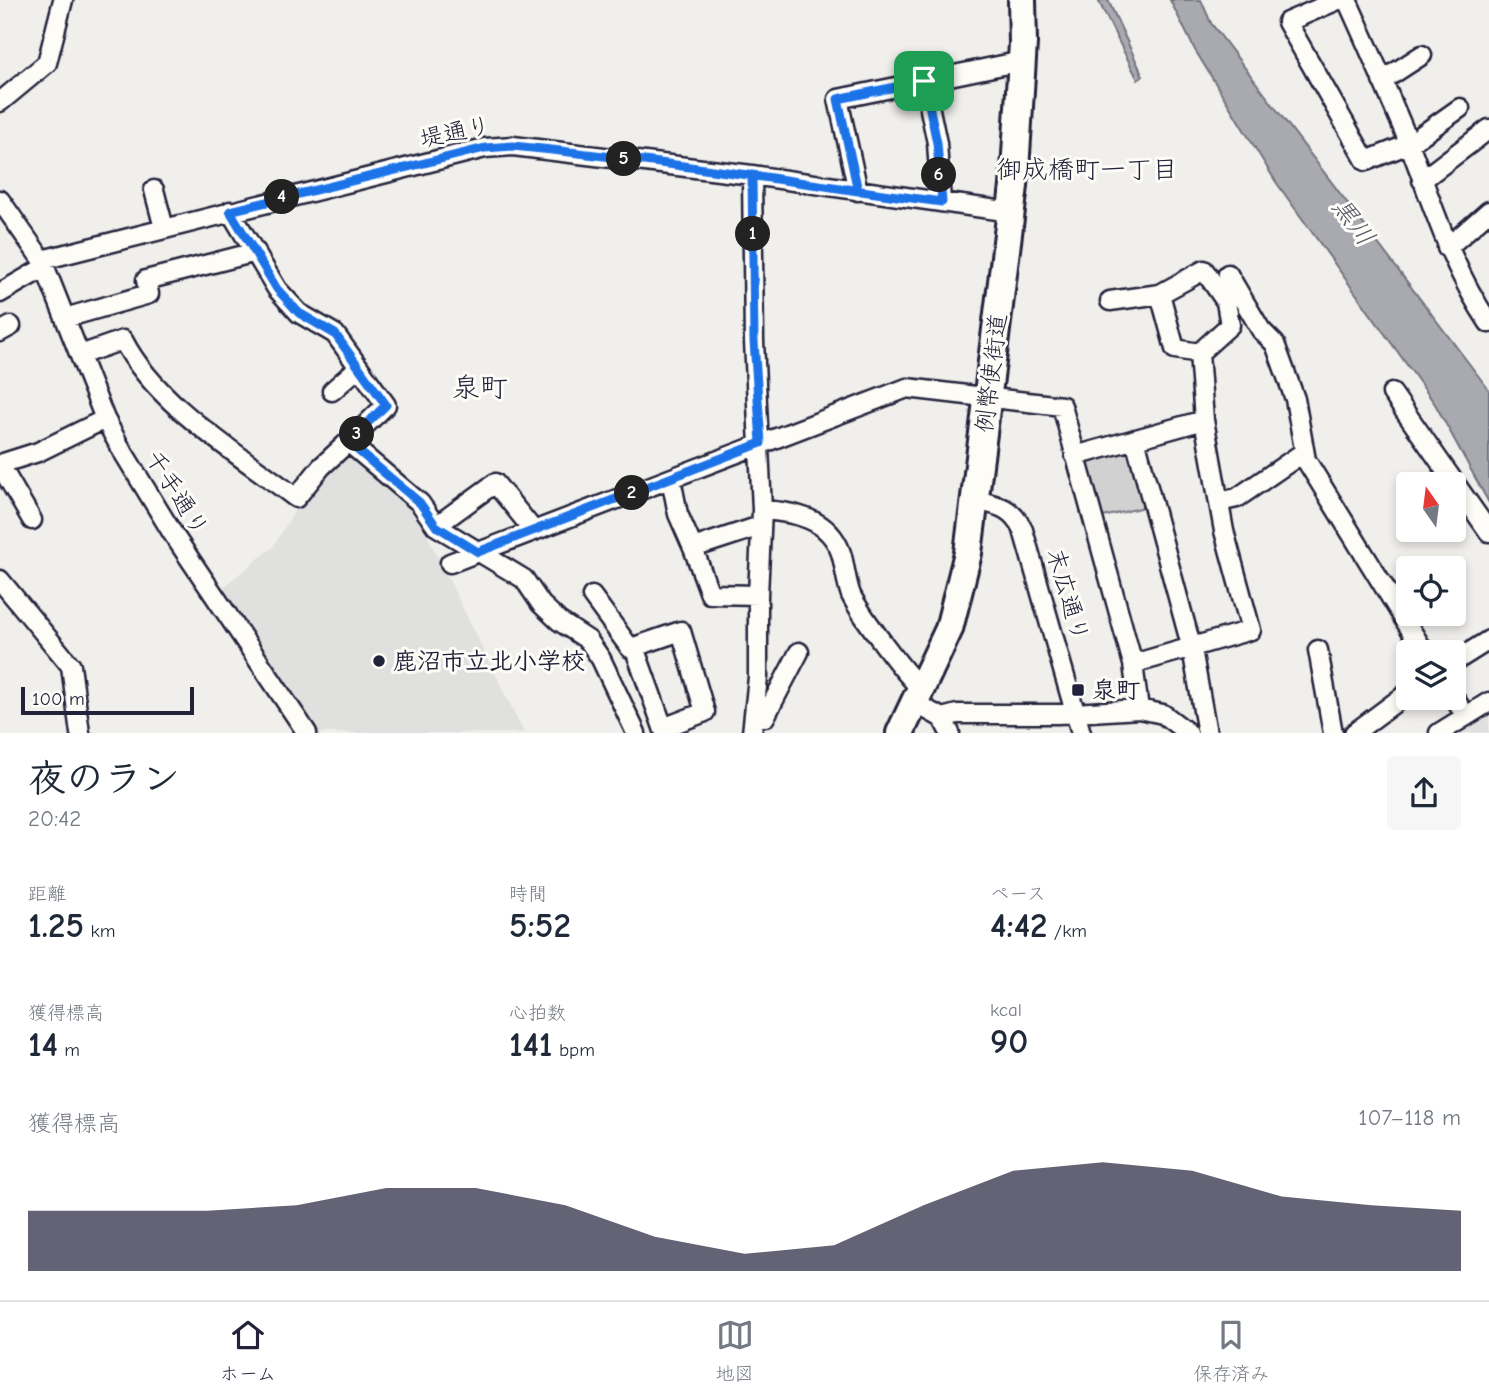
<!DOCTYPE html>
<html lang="ja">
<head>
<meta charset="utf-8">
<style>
  :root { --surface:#fff; --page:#f6f6f7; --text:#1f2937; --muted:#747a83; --line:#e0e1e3; --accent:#22223b }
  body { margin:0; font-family:"Comic Neue","Klee One",sans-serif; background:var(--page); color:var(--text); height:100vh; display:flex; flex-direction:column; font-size:26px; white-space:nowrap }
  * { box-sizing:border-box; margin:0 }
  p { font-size:23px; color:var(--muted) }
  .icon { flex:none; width:38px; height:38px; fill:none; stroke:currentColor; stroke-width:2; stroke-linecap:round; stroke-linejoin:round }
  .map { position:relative; height:733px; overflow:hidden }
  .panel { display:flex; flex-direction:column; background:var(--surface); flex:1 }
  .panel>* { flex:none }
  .needle { width:46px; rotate:346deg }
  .buttons { position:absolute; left:1396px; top:472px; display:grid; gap:14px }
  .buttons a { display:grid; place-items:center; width:70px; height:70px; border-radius:7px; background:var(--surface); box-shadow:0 4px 10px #0003; font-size:35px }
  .scale { position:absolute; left:21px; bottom:18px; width:173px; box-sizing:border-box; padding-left:7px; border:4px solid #22223b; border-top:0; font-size:19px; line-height:24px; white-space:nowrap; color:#22223b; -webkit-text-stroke:5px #fdfcf7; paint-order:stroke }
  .pin { position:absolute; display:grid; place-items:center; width:60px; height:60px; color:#fff; margin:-30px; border-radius:14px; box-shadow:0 4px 10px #0006 }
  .km { position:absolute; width:35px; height:35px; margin:-18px; border-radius:50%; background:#222; color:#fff; font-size:19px; line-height:35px; text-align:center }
  .round { display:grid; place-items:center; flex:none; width:74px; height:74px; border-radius:7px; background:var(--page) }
  .headline { display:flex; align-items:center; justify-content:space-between; height:119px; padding:0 28px }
  h1 { font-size:38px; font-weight:600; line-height:52px }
  .metrics { display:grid; grid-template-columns:repeat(3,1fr); gap:10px; height:119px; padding:7px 28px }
  .metrics div { display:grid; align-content:center }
  .metrics b { font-size:35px; font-weight:600 }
  .metrics small { font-size:19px; font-weight:400 }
  .metrics p { font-size:19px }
  .chart { height:196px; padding:14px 28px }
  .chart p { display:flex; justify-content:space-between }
  .chart svg { width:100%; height:126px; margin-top:7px; fill:var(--accent); opacity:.7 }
  .tabs { display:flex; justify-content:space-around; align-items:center; height:98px; border-top:2px solid var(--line); background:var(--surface); font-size:19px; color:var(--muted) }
  .tabs a { display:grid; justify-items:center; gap:4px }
  .tabs .current { color:var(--accent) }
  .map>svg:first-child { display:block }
  .built { fill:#e0e0df }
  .green { fill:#d2d1d1; stroke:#7a7a86; stroke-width:2 }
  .water { fill:#a9a9b0; stroke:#737381; stroke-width:2 }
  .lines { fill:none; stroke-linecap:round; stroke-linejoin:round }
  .minor-casing { stroke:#22223b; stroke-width:23 }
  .highway-casing { stroke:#22223b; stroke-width:32 }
  .minor { stroke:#fdfcf7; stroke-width:18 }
  .highway { stroke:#fdfcf7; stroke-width:26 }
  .route-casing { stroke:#fff; stroke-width:14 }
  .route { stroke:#1a73e8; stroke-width:9 }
  .poi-dot { fill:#22223b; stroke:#fdfcf7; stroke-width:2.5 }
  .labels { text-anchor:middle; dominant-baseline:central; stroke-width:6; stroke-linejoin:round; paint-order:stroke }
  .street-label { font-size:24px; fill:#22223b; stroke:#fdfcf7 }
  .poi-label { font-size:24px; font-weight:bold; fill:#22223b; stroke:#fdfcf7; text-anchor:start }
  .neighbourhood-label { font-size:26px; fill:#22223b; stroke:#fdfcf7 }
  .water-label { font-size:26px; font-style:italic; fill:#58586a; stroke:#fdfcf7 }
  .quarter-label { font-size:28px; fill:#22223b; stroke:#fdfcf7 }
</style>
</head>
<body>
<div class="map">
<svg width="1489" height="733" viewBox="0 0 1489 733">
  <rect width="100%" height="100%" fill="#f0efec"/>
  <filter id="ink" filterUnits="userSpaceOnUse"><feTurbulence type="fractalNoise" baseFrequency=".0143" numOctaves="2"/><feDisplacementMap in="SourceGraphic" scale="14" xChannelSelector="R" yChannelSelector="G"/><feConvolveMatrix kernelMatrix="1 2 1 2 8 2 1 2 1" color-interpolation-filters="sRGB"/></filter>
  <g filter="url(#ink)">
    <!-- built -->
    <path class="built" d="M347 450 406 492 524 733H318L222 588 273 547 314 478Z
      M1489 710V733H1452Z"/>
    <!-- green -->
    <path class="green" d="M1125 447 1133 452 1148 506 1099 518 1084 466 1088 458Z"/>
    <!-- water -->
    <path class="water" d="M1098 0H1108L1143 76 1138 80Z
      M1170 0H1201L1211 23 1489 390V503L1435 404 1276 182 1195 50Z"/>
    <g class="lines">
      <!-- minor casing -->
      <g class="minor-casing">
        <path id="minor" d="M1338 0 1287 22 1366 161 1409 144 1460 108
          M1347 0C1367 44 1386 88 1405 133 1431 198 1449 264 1489 323
          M924 81 937 143 941 202
          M1382 81 1422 55
          M0 102 47 63 63 0
          M752 175 754 341 762 510 758 595V677L752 733
          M1422 180 1489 129
          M154 190 164 228
          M858 191 838 99 1022 61
          M0 200 42 260 105 419 120 447 173 534 307 733
          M230 211 277 289 299 313 335 334 386 405 348 442
          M1447 248 1489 211
          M42 260 485 148 513 146 752 175 1011 212
          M1228 274 1261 330 1275 344 1295 399 1306 460 1425 653
          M0 293 45 267
          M1160 294 1175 349 1199 353
          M1110 301 1160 294 1204 270 1226 302 1230 325 1199 353 1204 420
          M65 318 149 294 146 280 256 252
          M0 332 11 326
          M80 355 123 340C156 405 239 454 296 498L321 467 348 442 420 503 436 526 524 579 541 604 559 621 588 640 601 659 636 733
          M332 391 359 367
          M1392 393 1489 532
          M1135 439 1192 649 1207 733
          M1075 456 1204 420 1224 531 1251 630 1133 664
          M0 464 38 452 105 419
          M0 465 32 520
          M671 479 678 514 693 548
          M975 500C998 505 1012 507 1023 530L1081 733
          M1219 502 1237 498 1304 452
          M762 510C794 512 829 518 841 553 845 566 846 582 851 595 861 615 905 675 922 689
          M436 526 495 483 534 531
          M450 563 907 388 1062 406 1133 664 1139 709
          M0 580 71 666 80 733
          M758 595 710 594 693 548 760 526
          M592 596 630 648
          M1318 650 1333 733
          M1454 662 1489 640
          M1454 698 1466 716
          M915 703 942 718 950 733
          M755 717H765L799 652
          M942 718 957 714H1058L1139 709 1163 714 1188 733
          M663 728 705 712 681 631 634 647 665 733
          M1354 733 1409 692
          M1439 733 1489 702"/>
      </g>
      <!-- highway casing -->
      <g class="highway-casing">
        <path id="highway" d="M900 733 949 629 968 553 1014 186 1023 43 1022 0"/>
      </g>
      <!-- minor -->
      <use href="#minor" class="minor"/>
      <!-- highway -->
      <use href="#highway" class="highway"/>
    </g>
  </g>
  <g class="lines" filter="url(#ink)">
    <!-- route casing -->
    <g class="route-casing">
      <path id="route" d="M924 81 838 99 858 191 752 175 754 341 761 443 478 552 436 526 420 503 348 442 386 405 335 334 299 313 277 289 230 211 485 148 513 146C656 160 799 183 942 202L937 143 924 81"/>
    </g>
    <!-- route -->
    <use href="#route" class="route"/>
  </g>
  <!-- markers -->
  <g class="poi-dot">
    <circle cx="379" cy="661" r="7"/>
    <rect x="1071" y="683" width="14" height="14" rx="3.5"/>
  </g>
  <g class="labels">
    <!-- street labels -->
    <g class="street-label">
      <text transform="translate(455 132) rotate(-12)">堤通り</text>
      <text transform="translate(991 373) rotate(-83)">例幣使街道</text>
      <text transform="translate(177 493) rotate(58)">千手通り</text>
      <text transform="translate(1068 595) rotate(74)">末広通り</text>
    </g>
    <!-- poi labels -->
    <g class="poi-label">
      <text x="393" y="661">鹿沼市立北小学校</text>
      <text x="1092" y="690">泉町</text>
    </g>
    <!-- neighbourhood labels -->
    <g class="neighbourhood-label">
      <text x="1087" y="170">御成橋町一丁目</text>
    </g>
    <!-- water labels -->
    <g class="water-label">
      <text transform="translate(1353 222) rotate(53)">黒川</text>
    </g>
    <!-- quarter labels -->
    <g class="quarter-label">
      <text x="480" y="388">泉町</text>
    </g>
  </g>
</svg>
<div class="buttons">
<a><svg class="needle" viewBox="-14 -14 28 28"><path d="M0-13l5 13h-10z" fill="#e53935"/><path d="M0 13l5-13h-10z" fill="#747a83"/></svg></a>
<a><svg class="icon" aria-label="locate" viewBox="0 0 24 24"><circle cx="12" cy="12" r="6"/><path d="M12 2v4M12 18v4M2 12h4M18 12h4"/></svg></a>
<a><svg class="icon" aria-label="layers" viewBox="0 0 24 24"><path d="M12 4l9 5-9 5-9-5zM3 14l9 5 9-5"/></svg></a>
</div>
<div class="scale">100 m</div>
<div class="pin" style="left:924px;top:81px;background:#1e9e55"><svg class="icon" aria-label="arrive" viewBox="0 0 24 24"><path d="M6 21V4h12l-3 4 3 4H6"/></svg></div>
<b class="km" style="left:753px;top:234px">1</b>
<b class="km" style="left:632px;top:493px">2</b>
<b class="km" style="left:357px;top:434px">3</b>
<b class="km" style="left:282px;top:197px">4</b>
<b class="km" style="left:624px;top:159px">5</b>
<b class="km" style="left:939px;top:175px">6</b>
</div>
<section class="panel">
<div class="headline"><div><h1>夜のラン</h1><p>20:42</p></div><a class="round"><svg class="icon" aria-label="share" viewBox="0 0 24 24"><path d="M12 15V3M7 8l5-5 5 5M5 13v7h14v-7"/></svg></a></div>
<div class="metrics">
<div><p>距離</p><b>1.25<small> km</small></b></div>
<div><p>時間</p><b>5:52</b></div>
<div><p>ペース</p><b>4:42<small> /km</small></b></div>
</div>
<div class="metrics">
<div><p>獲得標高</p><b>14<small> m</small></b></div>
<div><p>心拍数</p><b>141<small> bpm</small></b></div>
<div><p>kcal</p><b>90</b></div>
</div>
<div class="chart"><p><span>獲得標高</span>107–118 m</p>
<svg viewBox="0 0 160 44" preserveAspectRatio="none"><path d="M0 44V23L10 23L20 23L30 21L40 15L50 15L60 21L70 32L80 38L90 35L100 21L110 9L120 6L130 9L140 18L150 21L160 23V44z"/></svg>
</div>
</section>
<nav class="tabs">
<a class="current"><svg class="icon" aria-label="home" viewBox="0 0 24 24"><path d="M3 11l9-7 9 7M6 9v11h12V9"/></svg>ホーム</a>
<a><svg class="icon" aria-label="map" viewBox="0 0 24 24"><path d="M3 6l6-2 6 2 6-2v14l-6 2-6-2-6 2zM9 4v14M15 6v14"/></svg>地図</a>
<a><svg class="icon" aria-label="saved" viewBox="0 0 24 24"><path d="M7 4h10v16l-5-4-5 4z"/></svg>保存済み</a>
</nav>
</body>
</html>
